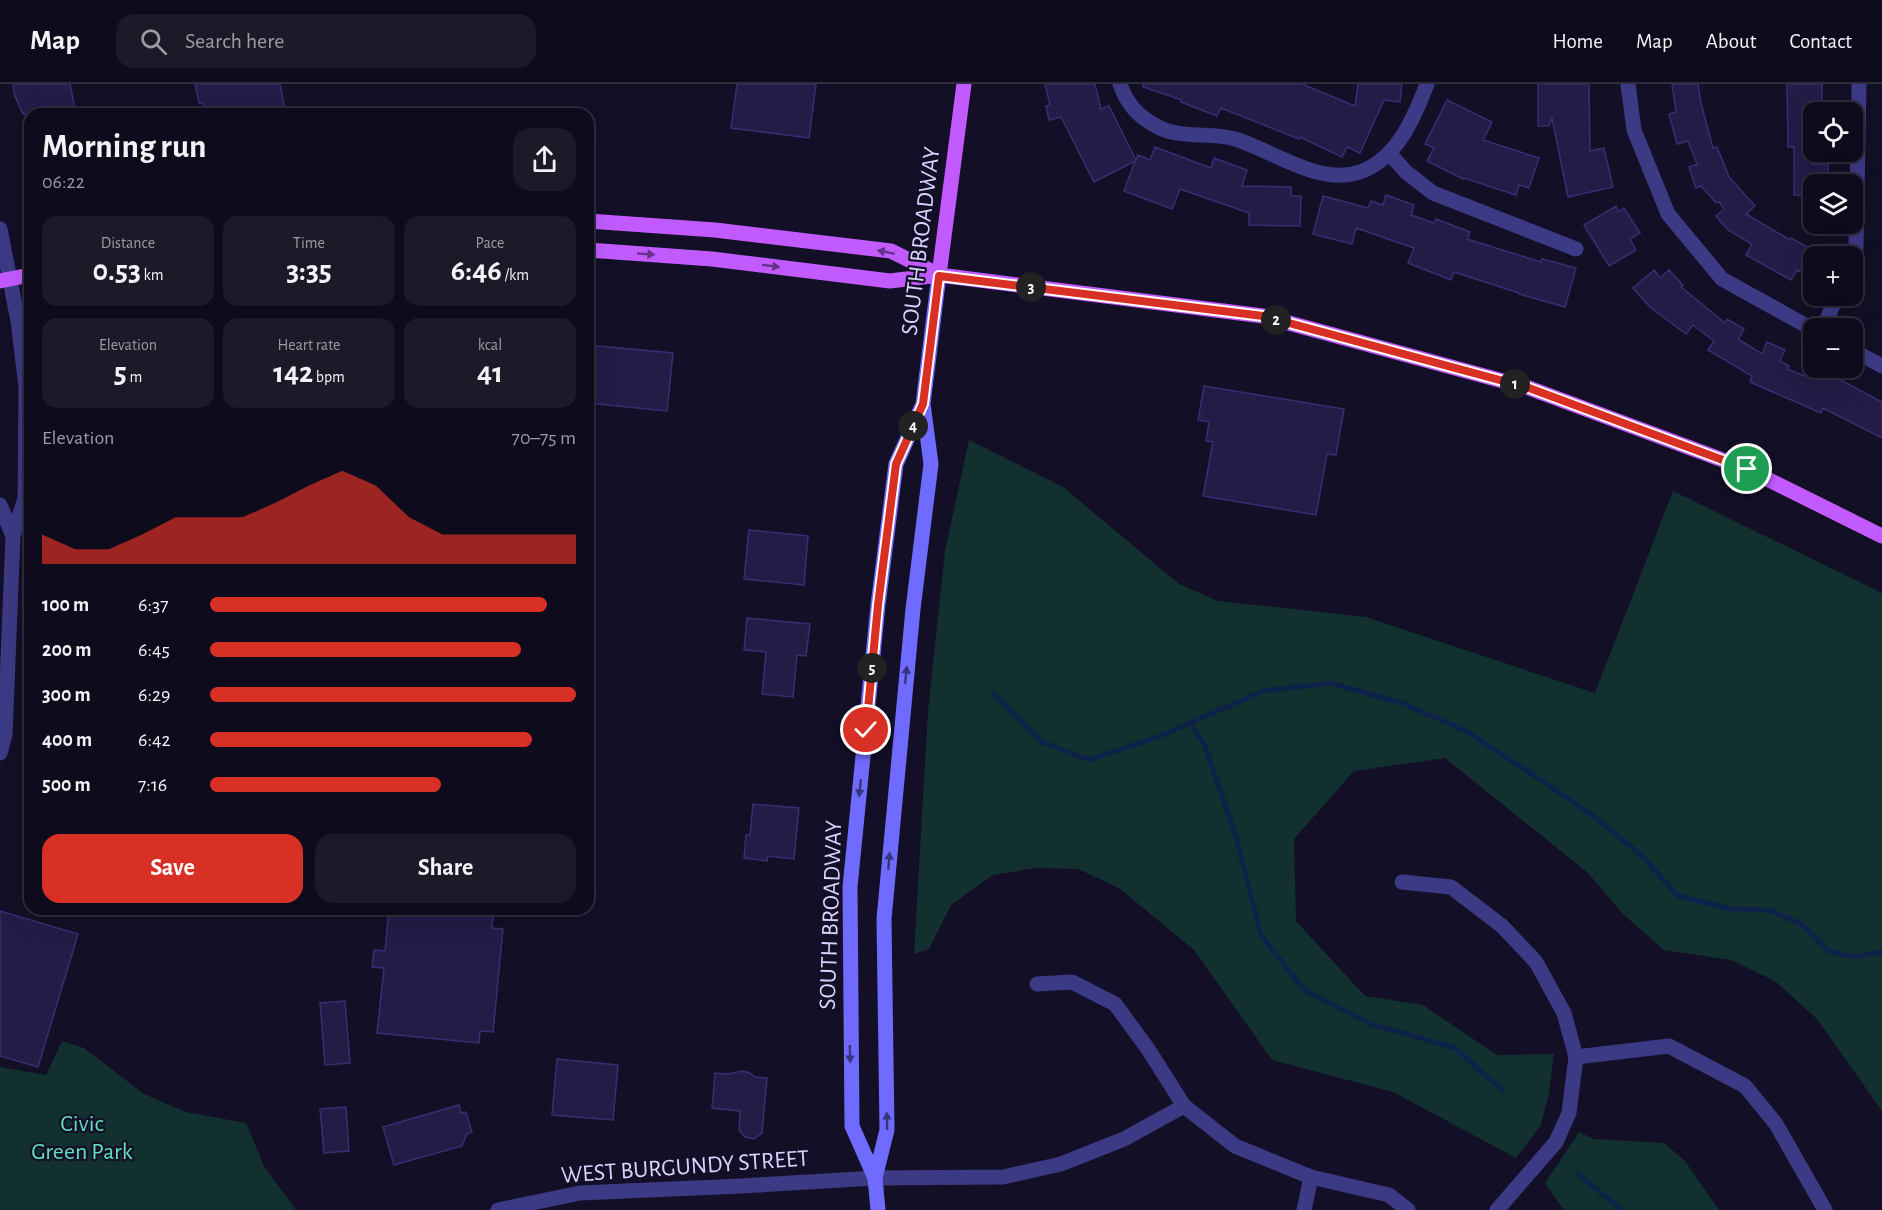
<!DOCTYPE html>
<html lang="en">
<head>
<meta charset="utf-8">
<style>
  :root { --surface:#0e0b1c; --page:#1c1929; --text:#f1f3f6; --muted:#9b9ba3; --line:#2e2b3b; --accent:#d93025 }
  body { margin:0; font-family:"Alegreya Sans",sans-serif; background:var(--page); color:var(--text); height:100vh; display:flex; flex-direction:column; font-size:22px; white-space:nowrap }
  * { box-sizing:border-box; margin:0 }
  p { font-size:20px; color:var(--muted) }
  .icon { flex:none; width:33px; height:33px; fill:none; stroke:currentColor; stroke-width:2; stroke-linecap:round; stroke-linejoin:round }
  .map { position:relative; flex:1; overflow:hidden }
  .side { position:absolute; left:24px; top:24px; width:570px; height:807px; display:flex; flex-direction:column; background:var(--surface); border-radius:18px; box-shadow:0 6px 24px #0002,0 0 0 2px var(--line) }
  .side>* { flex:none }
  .tools { position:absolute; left:1803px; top:18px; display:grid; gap:12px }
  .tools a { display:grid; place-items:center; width:60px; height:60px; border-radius:12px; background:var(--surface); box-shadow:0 6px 24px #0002,0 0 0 2px var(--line); font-size:30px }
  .pin { position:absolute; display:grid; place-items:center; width:51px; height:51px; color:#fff; margin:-26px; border:3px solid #fff; border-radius:50%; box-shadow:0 2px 6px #0007 }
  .km { position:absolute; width:30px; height:30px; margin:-15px; border-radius:50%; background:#222; color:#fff; font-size:16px; line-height:30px; text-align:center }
  .round { display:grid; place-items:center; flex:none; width:63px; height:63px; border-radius:18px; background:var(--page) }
  .head { display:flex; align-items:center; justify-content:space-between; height:102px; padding:0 18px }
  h1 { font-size:33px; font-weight:700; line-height:45px }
  .figures { display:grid; grid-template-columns:repeat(3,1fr); gap:9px; height:102px; padding:6px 18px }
  .figures div { display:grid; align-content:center; border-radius:15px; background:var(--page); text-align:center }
  .figures b { font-size:30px; font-weight:700 }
  .figures small { font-size:16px; font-weight:400 }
  .figures p { font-size:16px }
  .chart { height:168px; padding:12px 18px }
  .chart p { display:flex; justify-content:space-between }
  .chart svg { width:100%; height:108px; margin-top:6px; fill:var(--accent); opacity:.7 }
  .action { display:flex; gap:12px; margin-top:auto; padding:12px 18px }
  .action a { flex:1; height:69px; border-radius:18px; background:var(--accent); color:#fff; font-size:24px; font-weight:700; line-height:69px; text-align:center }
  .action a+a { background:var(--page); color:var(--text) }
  ul { padding:0 18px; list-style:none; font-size:20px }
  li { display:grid; grid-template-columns:96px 72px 1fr; align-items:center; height:45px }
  li i { height:15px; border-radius:8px; background:var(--accent) }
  header { display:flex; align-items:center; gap:36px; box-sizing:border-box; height:84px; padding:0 30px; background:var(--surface); border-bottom:2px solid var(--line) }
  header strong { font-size:28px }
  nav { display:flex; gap:33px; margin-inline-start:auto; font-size:21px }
  .search { width:420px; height:54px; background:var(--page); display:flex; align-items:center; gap:15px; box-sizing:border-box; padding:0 21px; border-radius:18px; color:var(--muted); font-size:22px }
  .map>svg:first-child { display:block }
  .green { fill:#12302f }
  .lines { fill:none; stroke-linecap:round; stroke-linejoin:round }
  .stream { stroke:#0c2248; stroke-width:5 }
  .building { fill:#241b47; stroke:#3b2d73; stroke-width:1.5 }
  .minor { stroke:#3d3a85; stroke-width:15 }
  .tertiary { stroke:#3d3a85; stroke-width:15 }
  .secondary { stroke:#6f6bff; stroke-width:15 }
  .primary { stroke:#c25bff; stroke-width:15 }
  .oneway { fill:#623188 }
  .oneway2 { fill:#38347d }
  .route-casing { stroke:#fff; stroke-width:12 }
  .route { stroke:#d93025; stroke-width:8 }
  .labels { text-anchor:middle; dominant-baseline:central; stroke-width:4.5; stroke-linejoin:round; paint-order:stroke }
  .street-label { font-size:24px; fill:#d9d4ff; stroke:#130f26 }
  .park-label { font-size:24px; fill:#5fe0c0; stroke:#130f26 }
</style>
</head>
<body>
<header>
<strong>Map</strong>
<div class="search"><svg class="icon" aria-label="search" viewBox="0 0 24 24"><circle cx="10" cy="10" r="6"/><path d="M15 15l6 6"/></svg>Search here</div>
<nav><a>Home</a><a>Map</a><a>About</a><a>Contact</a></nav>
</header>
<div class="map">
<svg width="1882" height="1126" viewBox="0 0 1882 1126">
  <rect width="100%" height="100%" fill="#130f26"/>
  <!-- green -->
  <path class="green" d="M969 356 1063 403 1179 500 1218 517 1366 533 1595 609 1673 407 1882 509V1027L1817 935 1775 897 1731 876 1664 866 1624 831 1588 789 1445 674 1354 687 1294 755 1296 837 1365 912 1423 921 1497 971 1554 970 1549 1009 1541 1041 1516 1074 1393 1008 1272 976 1194 866 1119 804 1078 785 1036 784 993 791 951 821 929 865 914 870 928 627 945 467Z
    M62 957 84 964 144 1010 186 1028 246 1039 264 1082 296 1126H0V983L46 991Z
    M1579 1048 1594 1055 1664 1059 1685 1077 1719 1126H1564L1545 1099Z"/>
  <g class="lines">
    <!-- stream -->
    <path class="stream" d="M993 609 1042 658 1089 676 1158 653 1263 607 1330 599 1402 619 1464 646 1543 697 1600 737 1643 773 1678 812 1732 825 1770 826 1803 841 1827 866 1853 873 1882 868
      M1190 638 1205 662 1236 753 1261 851 1304 906 1371 940 1455 964 1503 1007
      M1578 1090 1622 1126"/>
  </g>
  <!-- building -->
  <path class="building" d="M13 0H70L76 30H23L14 10Z
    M195 0H280L286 30H205L203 19H199Z
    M737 0H816L809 54 731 44Z
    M1045 0H1095L1101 25 1109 22 1136 76 1138 71 1150 76 1155 63 1211 84 1214 74 1247 86 1242 102 1291 103V112H1301L1300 142 1249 141V129L1180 105 1172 125 1124 107 1135 77 1094 98 1061 33 1049 36 1046 22 1050 21Z
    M1143 0H1302L1355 22 1358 0H1402L1400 18 1384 16 1360 69 1347 63 1342 73 1300 53 1299 55 1221 24 1217 32 1181 18 1182 16 1143 3Z
    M1538 0H1589L1590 67 1604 64 1613 103 1568 113 1552 34 1549 42H1538Z
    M1672 0H1698L1701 19 1713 64 1717 63 1729 93 1755 122 1746 130 1790 156 1791 154 1818 169 1816 172H1814V178L1807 191 1797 186 1791 196 1746 171 1752 160 1728 146 1716 132 1724 125 1719 118 1716 119 1701 102 1696 104 1689 83 1697 80 1688 57 1677 60 1669 30 1676 28Z
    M1787 0H1822V23H1814L1812 80H1828V100H1814V111H1794V63H1788Z
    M1447 16 1492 38 1483 56 1539 74 1529 104 1519 101 1516 111 1464 94 1463 95 1427 77 1434 64 1425 60Z
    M1386 111 1414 121 1411 131 1434 139 1436 135 1470 148 1467 155 1541 178 1542 175 1576 184 1565 223 1519 210V209L1454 188 1451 196 1408 179 1414 164 1356 144 1352 160 1313 150 1323 112 1368 124 1371 117 1383 121Z
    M1616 122 1618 128 1624 124 1640 149 1630 155 1636 166 1609 182 1584 141Z
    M1654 186 1660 194 1669 186 1683 201 1681 203 1725 239 1727 235 1744 245 1738 255 1762 270 1767 258 1785 266 1780 277 1789 282 1787 285 1813 295 1817 284 1836 291 1835 293 1882 318V354L1823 324 1821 329 1750 298 1752 292 1708 266 1714 257 1693 241 1686 250 1650 223 1633 204Z
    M588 261 673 269 667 327 588 319Z
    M1204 302 1344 325 1336 371 1327 370 1316 431 1203 412 1213 358 1206 357 1209 338 1198 336Z
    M749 446 808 452 804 501 744 495Z
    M747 534 810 540 806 572 797 571 793 613 762 610 766 568 744 566Z
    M753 720 799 724 794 775 768 772 767 777 744 774 746 751H750Z
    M389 825H418L493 832 492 844 503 845 493 948 480 947 479 959 377 949 384 884 372 883 374 866 385 867Z
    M0 827 78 850 38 983 0 972Z
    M345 917 350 979 325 981 320 919Z
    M557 975 618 981 613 1036 552 1031Z
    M742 987 750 989 755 993 767 994 762 1049 754 1055 745 1053 739 1046 740 1027 712 1024 715 989 728 990Z
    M459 1021 461 1029 466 1028 472 1048 467 1050 462 1062 394 1081 383 1043Z
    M346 1023 349 1067 324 1069 320 1025Z"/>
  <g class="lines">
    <!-- minor -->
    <path class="minor" d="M1120 0C1127 21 1139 33 1158 43 1181 55 1212 48 1235 55 1274 67 1319 102 1360 88 1397 75 1414 34 1427 0
      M1628 0 1634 46 1668 130 1722 195 1814 246
      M1390 70 1406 88 1433 109 1576 165
      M1852 173 1856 164 1859 0
      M1823 244 1837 212
      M1852 266 1882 282
      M1402 798 1451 803 1502 842 1536 878 1564 929 1576 973 1569 1029 1556 1058 1497 1126
      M1037 900 1072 898 1115 920 1148 965 1184 1022 1235 1062 1311 1093 1389 1111 1408 1126
      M1576 973 1669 962 1745 1002 1776 1040 1825 1126
      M498 1126 580 1109 741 1102 875 1094 1003 1093 1061 1080 1124 1055 1184 1022
      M1304 1126 1311 1093"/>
    <!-- tertiary -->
    <path class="tertiary" d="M0 145 18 237 26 303 25 414 13 452 5 651 0 669
      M0 421 13 452"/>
    <!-- secondary -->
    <path class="secondary" d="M875 1094 852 1042 850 803 878 521 896 380 923 320
      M878 1126 875 1094 887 1046 884 835 913 525 931 380 923 320 939 191"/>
    <!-- primary -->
    <path class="primary" d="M588 137 715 146 891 167 939 191
      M588 166 712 175 890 197 939 191 1263 232 1529 304 1747 385 1882 452
      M939 191 964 0
      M0 197 30 191"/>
  </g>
  <!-- one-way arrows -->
  <defs><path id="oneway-solid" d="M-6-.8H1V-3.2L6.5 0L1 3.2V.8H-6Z" transform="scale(1.5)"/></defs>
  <g class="oneway">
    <use href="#oneway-solid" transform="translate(886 168) rotate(-168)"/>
    <use href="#oneway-solid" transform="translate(646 170) rotate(4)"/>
    <use href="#oneway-solid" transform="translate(771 182) rotate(7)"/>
  </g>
  <g class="oneway2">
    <use href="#oneway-solid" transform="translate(906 591) rotate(-84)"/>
    <use href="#oneway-solid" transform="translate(860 704) rotate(96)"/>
    <use href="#oneway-solid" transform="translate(889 777) rotate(-85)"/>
    <use href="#oneway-solid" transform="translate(850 970) rotate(89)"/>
    <use href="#oneway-solid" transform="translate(887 1037) rotate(-91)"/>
  </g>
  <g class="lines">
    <!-- route casing -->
    <g class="route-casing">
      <path id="route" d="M866 646 878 521 896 380 923 320 939 192 1263 232 1529 304 1747 385"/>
    </g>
    <!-- route -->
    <use href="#route" class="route"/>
  </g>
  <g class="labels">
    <!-- street labels -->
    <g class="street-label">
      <text transform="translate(921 157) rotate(-83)">SOUTH BROADWAY</text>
      <text transform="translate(831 831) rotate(-88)">SOUTH BROADWAY</text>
      <text transform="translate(685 1083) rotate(-4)">WEST BURGUNDY STREET</text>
    </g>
    <!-- park labels -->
    <g class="park-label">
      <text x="82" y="1040">Civic<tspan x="82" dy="28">Green Park</tspan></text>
    </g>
  </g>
</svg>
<div class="tools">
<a><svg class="icon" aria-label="locate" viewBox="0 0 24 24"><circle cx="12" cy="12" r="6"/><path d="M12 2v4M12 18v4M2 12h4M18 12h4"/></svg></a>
<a><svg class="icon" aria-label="layers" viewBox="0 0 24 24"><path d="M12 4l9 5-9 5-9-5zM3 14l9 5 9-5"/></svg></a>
<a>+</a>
<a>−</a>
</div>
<div class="pin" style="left:1747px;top:385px;background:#1e9e55"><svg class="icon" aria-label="arrive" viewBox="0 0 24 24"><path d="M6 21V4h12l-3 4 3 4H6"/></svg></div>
<div class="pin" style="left:866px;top:646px;background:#d93025"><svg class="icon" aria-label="check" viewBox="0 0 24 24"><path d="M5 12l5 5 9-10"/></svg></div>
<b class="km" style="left:1515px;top:300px">1</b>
<b class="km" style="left:1276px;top:236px">2</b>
<b class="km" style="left:1031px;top:203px">3</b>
<b class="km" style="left:913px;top:342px">4</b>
<b class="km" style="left:872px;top:584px">5</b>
<section class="side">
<div class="head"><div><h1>Morning run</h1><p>06:22</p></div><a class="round"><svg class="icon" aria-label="share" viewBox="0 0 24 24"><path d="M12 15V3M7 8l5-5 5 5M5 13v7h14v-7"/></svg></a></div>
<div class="figures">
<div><p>Distance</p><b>0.53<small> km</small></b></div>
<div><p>Time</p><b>3:35</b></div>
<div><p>Pace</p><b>6:46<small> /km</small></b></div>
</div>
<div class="figures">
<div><p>Elevation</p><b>5<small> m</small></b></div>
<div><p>Heart rate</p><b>142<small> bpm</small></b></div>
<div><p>kcal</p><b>41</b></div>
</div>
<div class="chart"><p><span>Elevation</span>70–75 m</p>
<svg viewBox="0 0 160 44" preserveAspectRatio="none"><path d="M0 44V32L10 38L20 38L30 32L40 25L50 25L60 25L70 19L80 12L90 6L100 12L110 25L120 32L130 32L140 32L150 32L160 32V44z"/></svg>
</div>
<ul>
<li><b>100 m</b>6:37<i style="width:92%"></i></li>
<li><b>200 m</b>6:45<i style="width:85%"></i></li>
<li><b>300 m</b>6:29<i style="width:100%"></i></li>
<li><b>400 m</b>6:42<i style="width:88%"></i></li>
<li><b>500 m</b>7:16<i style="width:63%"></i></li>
</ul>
<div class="action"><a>Save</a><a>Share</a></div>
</section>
</div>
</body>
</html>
